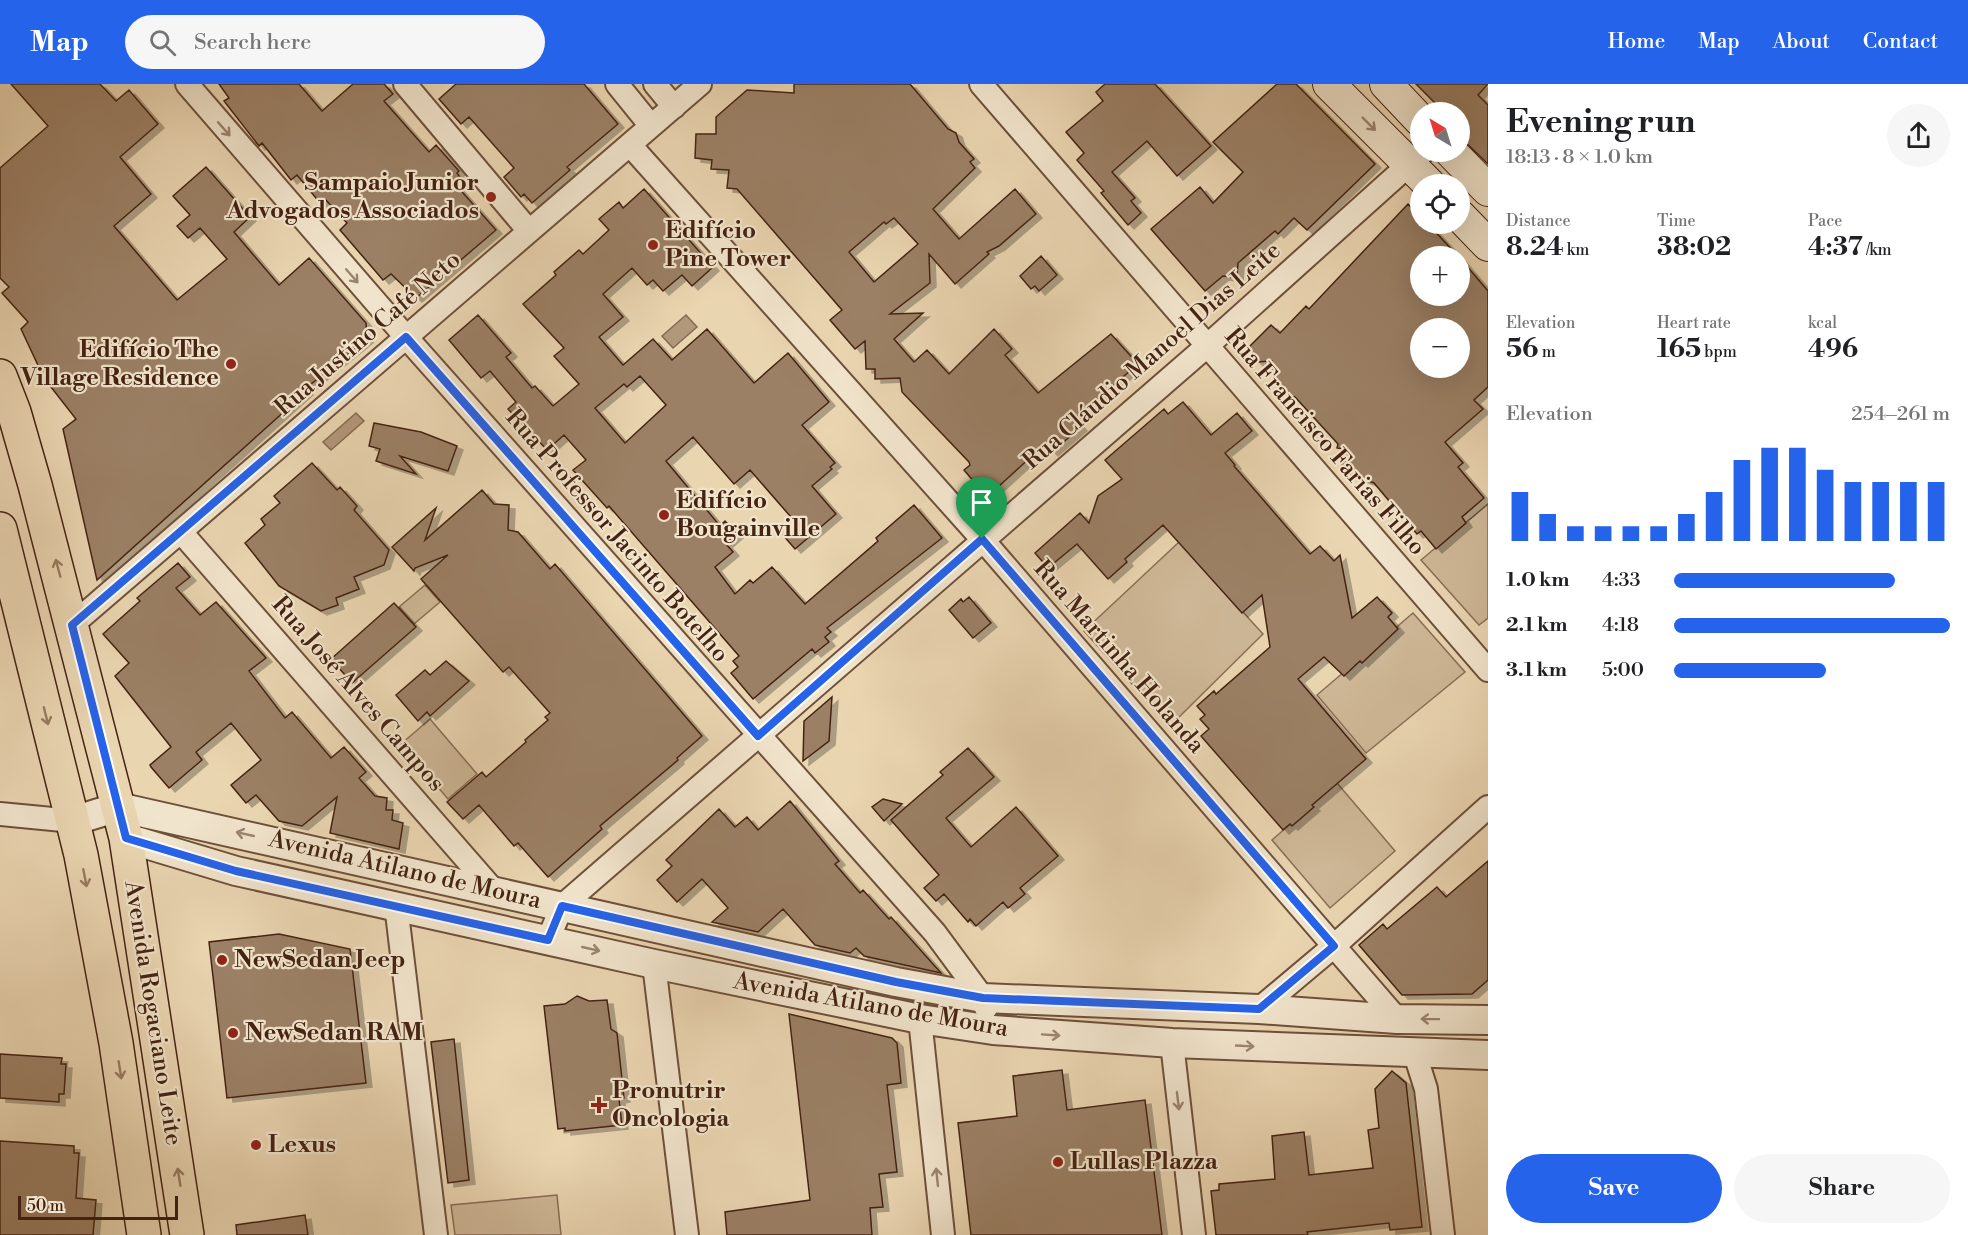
<!DOCTYPE html>
<html lang="en">
<head>
<meta charset="utf-8">
<style>
  :root { --surface:#fff; --page:#f6f6f6; --text:#202124; --muted:#757577; --accent:#2563eb }
  body { margin:0; font-family:"Libre Bodoni",serif; background:var(--page); color:var(--text); height:100vh; display:flex; flex-direction:column; font-size:22px; white-space:nowrap }
  * { box-sizing:border-box; margin:0 }
  p { font-size:20px; color:var(--muted) }
  .icon { flex:none; width:33px; height:33px; fill:none; stroke:currentColor; stroke-width:2; stroke-linecap:round; stroke-linejoin:round }
  .map { position:relative; flex:1; overflow:hidden }
  .sheet { display:flex; flex-direction:column; background:var(--surface); width:480px }
  .sheet>* { flex:none }
  .needle { width:39px; rotate:322deg }
  .buttons { position:absolute; left:1410px; top:18px; display:grid; gap:12px }
  .buttons a { display:grid; place-items:center; width:60px; height:60px; border-radius:50%; background:var(--surface); box-shadow:0 6px 24px #0002; font-size:30px }
  .scale { position:absolute; left:18px; bottom:15px; width:160px; box-sizing:border-box; padding-left:6px; border:3px solid #452312; border-top:0; font-size:16px; line-height:21px; white-space:nowrap; color:#452312; -webkit-text-stroke:4px #f1e4cc; paint-order:stroke }
  .pin { position:absolute; display:grid; place-items:center; width:51px; height:51px; color:#fff; margin:-62px -26px; border-radius:50% 50% 50% 0; rotate:-45deg; box-shadow:0 0 6px #0007 }
  .pin .icon { rotate:45deg }
  .round { display:grid; place-items:center; flex:none; width:63px; height:63px; border-radius:32px; background:var(--page) }
  .summary { display:flex; align-items:center; justify-content:space-between; height:102px; padding:0 18px }
  h1 { font-size:33px; font-weight:800; line-height:45px }
  .figures { display:grid; grid-template-columns:repeat(3,1fr); gap:9px; height:102px; padding:6px 18px }
  .figures div { display:grid; align-content:center }
  .figures b { font-size:26px; font-weight:800 }
  .figures small { font-size:16px; font-weight:400 }
  .figures p { font-size:16px }
  .chart { height:168px; padding:12px 18px }
  .chart p { display:flex; justify-content:space-between }
  .chart svg { width:100%; height:108px; margin-top:6px; stroke:var(--accent); stroke-width:6 }
  .cta { display:flex; gap:12px; margin-top:auto; padding:12px 18px }
  .cta a { flex:1; height:69px; border-radius:36px; background:var(--accent); color:#fff; font-size:24px; font-weight:800; line-height:69px; text-align:center }
  .cta a+a { background:var(--page); color:var(--text) }
  ul { padding:0 18px; list-style:none; font-size:20px }
  li { display:grid; grid-template-columns:96px 72px 1fr; align-items:center; height:45px }
  li i { height:15px; border-radius:8px; background:var(--accent) }
  header { display:flex; align-items:center; gap:36px; box-sizing:border-box; height:84px; padding:0 30px; background:var(--accent); color:#fff }
  header strong { font-size:28px }
  nav { display:flex; gap:33px; margin-inline-start:auto; font-size:21px }
  .search { width:420px; height:54px; background:var(--page); display:flex; align-items:center; gap:15px; box-sizing:border-box; padding:0 21px; border-radius:33px; color:var(--muted); font-size:22px }
  main { display:flex; flex:1; min-height:0 }
  .map>svg:first-child { display:block }
  .green { fill:#ceb796; stroke:#8a6d54; stroke-width:1.5 }
  .water { fill:#b2987b; stroke:#866951; stroke-width:1.5 }
  .building { fill:#9b8065; stroke:#452312; stroke-width:1.5; fill-rule:evenodd; filter:url(#shadow) }
  .lines { fill:none; stroke-linecap:round; stroke-linejoin:round }
  .minor-casing { stroke:#6e503a; stroke-width:26 }
  .tertiary-casing { stroke:#6e503a; stroke-width:32 }
  .secondary-casing { stroke:#452312; stroke-width:34 }
  .primary-casing { stroke:#452312; stroke-width:36 }
  .minor { stroke:#f1e4cc; stroke-width:22 }
  .tertiary { stroke:#f1e4cc; stroke-width:28 }
  .secondary { stroke:#f1e4cc; stroke-width:32 }
  .primary { stroke:#ead5b1; stroke-width:33 }
  .oneway { stroke:#9b846f }
  .oneway2 { stroke:#987c62 }
  .route-casing { stroke:#fff; stroke-width:12 }
  .route { stroke:#2563eb; stroke-width:8 }
  .poi-dot { fill:#8f2418; stroke:#f1e4cc; stroke-width:2 }
  .labels { text-anchor:middle; dominant-baseline:central; stroke-width:4.5; stroke-linejoin:round; paint-order:stroke }
  .poi-label { font-size:24px; font-weight:bold; fill:#452312; stroke:#f1e4cc; text-anchor:start }
  .street-label { font-size:24px; fill:#452312; stroke:#f1e4cc }
</style>
</head>
<body>
<header>
<strong>Map</strong>
<div class="search"><svg class="icon" aria-label="search" viewBox="0 0 24 24"><circle cx="10" cy="10" r="6"/><path d="M15 15l6 6"/></svg>Search here</div>
<nav><a>Home</a><a>Map</a><a>About</a><a>Contact</a></nav>
</header>
<main>
<div class="map">
<svg width="1488" height="1151" viewBox="0 0 1488 1151">
  <defs>
    <filter id="shadow"><feDropShadow dx="6" dy="4" stdDeviation="0" flood-color="#0004"/></filter>
  </defs>
  <rect width="100%" height="100%" fill="#ead5b1"/>
  <filter id="stains"><feTurbulence type="fractalNoise" baseFrequency=".00333" numOctaves="4"/><feColorMatrix values="0 0 0 0 .2 0 0 0 0 .09 0 0 0 0 .02 0 0 0 .5 -.17"/></filter>
  <radialGradient id="worn" r=".72"><stop offset=".6" stop-color="#630" stop-opacity="0"/><stop offset="1" stop-color="#630" stop-opacity=".3"/></radialGradient>
  <!-- green -->
  <path class="green" d="M1488 420V534L1479 541 1421 476Z
    M1179 458 1263 550 1170 642 1084 547Z
    M425 501 440 518 414 540 399 523Z
    M1413 529 1465 588 1366 669 1317 611Z
    M430 635 477 690 448 715 401 660Z
    M1337 699 1395 767 1330 824 1272 756Z
    M557 1111 561 1151H455L451 1121Z"/>
  <!-- water -->
  <path class="water" d="M686 231 697 243 673 264 662 252Z
    M356 329 364 337 331 366 323 358Z"/>
  <!-- building -->
  <path class="building" d="M11 0H100L116 17 129 6 158 40 120 73 151 110 114 142 177 216 227 175 200 144 188 154 177 142 190 131 173 112 206 83 250 133 234 148 279 201 309 174 366 239 367 255 305 305 307 307 97 496 63 345 76 335 44 294 21 245 28 238 2 209 9 203 0 194V84L48 42Z
    M219 0H299L322 27 353 0H384L393 10 384 17 429 68 436 61 459 87 457 89 462 96 456 101 496 146 416 214 391 190 383 196 340 146 347 139 325 115 320 119 297 91 291 96 262 59 259 62 224 17 229 14Z
    M456 0H584L618 40 567 83 570 86 532 119 524 110 521 113 504 93 514 84 469 33 461 40 439 15Z
    M794 0H910L948 45 956 49 959 58 974 75 970 78 975 84 933 125 959 155 1015 105 1036 130 999 162 987 168 989 170 955 200 929 170 930 199 890 230 923 229 894 255 914 278 927 266 949 290 994 245 1012 265 1005 271 1038 309 1111 250 1138 280 1074 335 1081 343 1052 368 1045 360 987 413 964 386 970 381 969 378 902 308 900 294 875 295V285H866L865 257 855 265 830 236 842 226 737 105 727 104 729 86 711 85 712 76 695 74 696 50H716V33L747 6 794 9ZM894 134 918 160 874 198 849 168 884 138 886 140Z
    M1105 0H1155L1211 62 1177 92 1147 57 1112 88 1135 114 1131 117 1141 129 1128 141 1101 109 1104 107 1077 76 1084 69 1066 48 1103 17 1096 8Z
    M1277 0H1296L1375 80 1307 146 1294 134 1278 150 1275 147 1238 179 1237 194 1223 192 1205 207 1151 145 1200 103 1213 119 1243 88 1213 58Z
    M1416 0H1488L1478 11 1488 21V80L1460 53V28H1444Z
    M644 105 713 183 692 202 682 191 663 207 653 196 647 201 632 184 603 210 623 233 599 253 623 281 653 255 672 276 707 245 754 299 788 269 829 318 802 341 835 379 830 383 832 385 812 402 836 430 795 465 783 451 797 440 750 386 734 400 693 353 666 377 720 442 725 437 737 450 726 460 733 468 715 483 735 510 750 496 753 499 772 483 805 520 878 457 876 454 914 421 942 454 827 544 831 548 825 553 829 558 815 569 812 565 753 615 731 589 738 583 733 577 739 572 609 422 607 424 573 386 586 376 564 351 547 366 508 325 516 318 490 287 481 294 449 256 478 231 511 269 506 273 532 304 535 302 553 322 579 300 554 272 564 264 523 220 556 191 554 188 579 166 583 170 609 146 599 135 619 118 623 124ZM640 292 666 321 625 359 595 324 624 300 627 303Z
    M1408 120 1420 132V140H1428L1458 172H1420V212H1460V174L1488 207V303L1474 316 1483 325 1445 358 1463 379 1458 383 1484 414 1462 433 1466 439 1436 465 1421 447 1417 450 1374 399 1345 389 1341 380 1343 365 1337 364 1338 360 1295 313 1288 312 1273 298 1272 277 1257 278 1246 266 1271 241 1280 249 1306 222 1309 225ZM1420 244H1460V284H1420Z
    M1041 172 1057 191 1039 207 1035 202 1031 205 1020 192Z
    M1183 318 1211 351 1237 329 1252 347 1225 369 1235 381 1234 382 1310 470 1320 462 1334 477 1340 471 1352 534 1377 513 1392 529 1388 533 1398 545 1362 579 1360 577 1344 592 1324 573 1298 595 1366 675 1312 721 1314 723 1292 742 1290 740 1283 746 1201 652 1209 645 1200 635 1205 631 1197 622 1214 607 1216 610 1270 563 1262 511 1242 529 1163 441 1125 475 1127 478 1108 495 1077 460 1048 484 1035 469 1080 429 1089 439 1098 412 1122 395 1105 376 1164 325 1168 330Z
    M374 339 421 348 457 362 448 387 400 372 416 390 376 377 380 365 369 362Z
    M312 379 337 406 340 403 357 422 354 426 389 466 384 481 354 493 359 505 336 514 338 521 321 527 279 502 245 459 265 441 261 435 280 419 274 412Z
    M482 406 494 420 509 421 508 446 518 448 550 485 555 480 702 652 677 674 678 676 600 742 602 745 548 793 518 759 514 762 479 721 463 735 447 718 482 688 486 693 526 658 525 656 548 636 545 633 550 629 509 583 503 588 421 495 448 471 415 484 414 487 392 463 436 424 425 456Z
    M178 479 190 493 176 504 200 531 216 518 266 574 249 587 285 634 292 628 331 674 344 663 366 688 359 694 375 712 387 714 386 726H393L392 736 403 739 399 765 330 749 337 713 302 742 279 737 256 711 246 719 231 701 261 676 231 639 196 668 202 676 169 704 151 683 150 681 171 663 115 592 129 579 103 550 140 517 137 514Z
    M969 513 991 539 973 554 949 526 961 515 963 518Z
    M394 519 416 543 352 599 331 575Z
    M446 577 469 597 430 632 427 628 418 637 396 611 425 586 430 591Z
    M832 613 829 657 803 677 804 637Z
    M968 664 994 693 946 734 971 763 1016 723 1058 772 1020 804 1025 810 1008 824 1003 818 976 842 970 835 968 838 944 810 936 817 924 804 939 791 891 736 943 691 940 688Z
    M883 715 902 720 884 737 872 723Z
    M790 717 839 777 835 780 860 809 863 806 889 835 891 833 941 889 864 872 856 864 850 869 815 861 783 825 758 848 712 838 728 824 702 795 677 818 657 796 672 782 666 776 719 725 735 743 747 733 758 746Z
    M1488 777V896L1472 910 1402 911 1359 861 1383 840 1387 845 1437 803 1446 813Z
    M279 850 350 865 366 999 227 1014 209 858Z
    M577 912 589 917 607 916 611 945 617 949 624 1014 619 1015 622 1041 565 1047V1044L558 1045 544 922 565 920Z
    M789 930 892 954 897 959 901 999 887 1001 897 1088 879 1090 883 1123 870 1124 872 1151H727L725 1128 810 1116Z
    M454 955 469 1096 448 1099 431 958Z
    M0 970 62 974 61 980H66L64 1010H59V1018L0 1014Z
    M1062 986 1067 1026 1145 1016 1162 1151H971L958 1039 1017 1032 1013 992Z
    M1392 987 1406 999 1422 1143 1390 1146 1389 1139 1307 1148 1308 1151H1216L1211 1107 1219 1106V1100L1275 1095 1272 1052 1304 1048 1309 1091 1373 1084 1368 1046 1379 1044 1375 1005Z
    M0 1057 74 1062V1069H79L76 1114 96 1116 93 1151H0Z
    M305 1131 308 1151H237L236 1141Z"/>
  <g class="lines">
    <!-- minor casing -->
    <g class="minor-casing">
      <path id="minor" d="M187 0 406 253 935 849 983 914 986 924
        M405 0 529 147
        M617 0 651 42
        M655 0 674 23
        M981 0 1488 586
        M630 61 982 455 1397 935
        M181 448 495 808
        M72 541 700 0
        M0 730 73 737
        M396 821 436 1151
        M548 856 562 822 1207 262 1423 68
        M654 880 687 1151
        M1259 925 1334 862 1488 723
        M920 935 943 1151
        M1172 959 1194 1151
        M1415 970 1426 1005 1443 1151"/>
    </g>
    <!-- tertiary casing -->
    <g class="tertiary-casing">
      <path id="tertiary" d="M73 737 118 723 896 898 983 914 1259 925 1397 935 1488 936
        M126 754 236 787 654 880 920 935 993 946 1172 959 1488 971"/>
    </g>
    <!-- secondary casing -->
    <g class="secondary-casing">
      <path id="secondary" d="M1329 0 1429 100
        M1386 0 1420 36
        M1451 68 1488 106
        M1460 132 1488 161"/>
    </g>
    <!-- primary casing -->
    <g class="primary-casing">
      <path id="primary" d="M0 292 14 328 35 401 126 754 187 1151
        M0 445 81 771 116 959 144 1151"/>
    </g>
    <!-- minor -->
    <use href="#minor" class="minor"/>
    <!-- tertiary -->
    <use href="#tertiary" class="tertiary"/>
    <!-- secondary -->
    <use href="#secondary" class="secondary"/>
    <!-- primary -->
    <use href="#primary" class="primary"/>
  </g>
  <!-- one-way arrows -->
  <defs><path id="oneway-shaft" d="M-6 0H5M1.5-3L5.5 0L1.5 3" fill="none" stroke-width="1.6" stroke-linecap="round" stroke-linejoin="round" transform="scale(1.5)"/></defs>
  <g class="oneway">
    <use href="#oneway-shaft" transform="translate(1369 40) rotate(45)"/>
    <use href="#oneway-shaft" transform="translate(224 45) rotate(49)"/>
    <use href="#oneway-shaft" transform="translate(352 192) rotate(49)"/>
    <use href="#oneway-shaft" transform="translate(245 750) rotate(-167)"/>
    <use href="#oneway-shaft" transform="translate(591 865) rotate(13)"/>
    <use href="#oneway-shaft" transform="translate(1430 935) rotate(-179)"/>
    <use href="#oneway-shaft" transform="translate(1051 951) rotate(4)"/>
    <use href="#oneway-shaft" transform="translate(1245 962) rotate(3)"/>
    <use href="#oneway-shaft" transform="translate(1178 1017) rotate(83)"/>
    <use href="#oneway-shaft" transform="translate(937 1093) rotate(-96)"/>
  </g>
  <g class="oneway2">
    <use href="#oneway-shaft" transform="translate(58 484) rotate(-105)"/>
    <use href="#oneway-shaft" transform="translate(46 632) rotate(76)"/>
    <use href="#oneway-shaft" transform="translate(85 794) rotate(79)"/>
    <use href="#oneway-shaft" transform="translate(120 986) rotate(81)"/>
    <use href="#oneway-shaft" transform="translate(179 1093) rotate(-99)"/>
  </g>
  <g class="lines">
    <!-- route casing -->
    <g class="route-casing">
      <path id="route" d="M406 253 758 652 982 455 1334 862 1259 925 983 914 896 898 562 822 548 856 236 787 126 754 72 541Z"/>
    </g>
    <!-- route -->
    <use href="#route" class="route"/>
  </g>
  <!-- markers -->
  <g class="poi-dot">
    <circle cx="491" cy="113" r="6"/>
    <circle cx="653" cy="161" r="6"/>
    <circle cx="231" cy="280" r="6"/>
    <circle cx="664" cy="431" r="6"/>
    <circle cx="222" cy="876" r="6"/>
    <circle cx="233" cy="949" r="6"/>
    <path d="M596 1012h6v6h6v6h-6v6h-6v-6h-6v-6h6z"/>
    <circle cx="256" cy="1061" r="6"/>
    <circle cx="1058" cy="1078" r="6"/>
  </g>
  <g class="labels">
    <!-- poi labels -->
    <g class="poi-label">
      <text x="479" y="99" text-anchor="end">Sampaio Junior<tspan x="479" dy="28">Advogados Associados</tspan></text>
      <text x="665" y="147">Edifício<tspan x="665" dy="28">Pine Tower</tspan></text>
      <text x="219" y="266" text-anchor="end">Edifício The<tspan x="219" dy="28">Village Residence</tspan></text>
      <text x="676" y="417">Edifício<tspan x="676" dy="28">Bougainville</tspan></text>
      <text x="234" y="876">NewSedan Jeep</text>
      <text x="245" y="949">NewSedan RAM</text>
      <text x="612" y="1007">Pronutrir<tspan x="612" dy="28">Oncologia</tspan></text>
      <text x="268" y="1061">Lexus</text>
      <text x="1070" y="1078">Lullas Plazza</text>
    </g>
    <!-- street labels -->
    <g class="street-label">
      <text transform="translate(368 250) rotate(-41)">Rua Justino Café Neto</text>
      <text transform="translate(1152 272) rotate(-41)">Rua Cláudio Manoel Dias Leite</text>
      <text transform="translate(1325 358) rotate(49)">Rua Francisco Farias Filho</text>
      <text transform="translate(617 452) rotate(49)">Rua Professor Jacinto Botelho</text>
      <text transform="translate(1119 573) rotate(49)">Rua Martinha Holanda</text>
      <text transform="translate(358 610) rotate(49)">Rua José Alves Campos</text>
      <text transform="translate(405 786) rotate(13)">Avenida Atilano de Moura</text>
      <text transform="translate(871 921) rotate(10)">Avenida Atilano de Moura</text>
      <text transform="translate(153 929) rotate(81)">Avenida Rogaciano Leite</text>
    </g>
  </g>
  <rect width="100%" height="100%" filter="url(#stains)"/>
  <rect width="100%" height="100%" fill="url(#worn)"/>
</svg>
<div class="buttons">
<a><svg class="needle" viewBox="-14 -14 28 28"><path d="M0-13l5 13h-10z" fill="#e53935"/><path d="M0 13l5-13h-10z" fill="#757577"/></svg></a>
<a><svg class="icon" aria-label="locate" viewBox="0 0 24 24"><circle cx="12" cy="12" r="6"/><path d="M12 2v4M12 18v4M2 12h4M18 12h4"/></svg></a>
<a>+</a>
<a>−</a>
</div>
<div class="scale">50 m</div>
<div class="pin" style="left:982px;top:455px;background:#1e9e55"><svg class="icon" aria-label="arrive" viewBox="0 0 24 24"><path d="M6 21V4h12l-3 4 3 4H6"/></svg></div>
</div>
<section class="sheet">
<div class="summary"><div><h1>Evening run</h1><p>18:13 · 8 × 1.0 km</p></div><a class="round"><svg class="icon" aria-label="share" viewBox="0 0 24 24"><path d="M12 15V3M7 8l5-5 5 5M5 13v7h14v-7"/></svg></a></div>
<div class="figures">
<div><p>Distance</p><b>8.24<small> km</small></b></div>
<div><p>Time</p><b>38:02</b></div>
<div><p>Pace</p><b>4:37<small> /km</small></b></div>
</div>
<div class="figures">
<div><p>Elevation</p><b>56<small> m</small></b></div>
<div><p>Heart rate</p><b>165<small> bpm</small></b></div>
<div><p>kcal</p><b>496</b></div>
</div>
<div class="chart"><p><span>Elevation</span>254–261 m</p>
<svg viewBox="0 0 160 44" preserveAspectRatio="none"><path d="M5 44V24M15 44V33M25 44V38M35 44V38M45 44V38M55 44V38M65 44V33M75 44V24M85 44V11M95 44V6M105 44V6M115 44V15M125 44V20M135 44V20M145 44V20M155 44V20"/></svg>
</div>
<ul>
<li><b>1.0 km</b>4:33<i style="width:80%"></i></li>
<li><b>2.1 km</b>4:18<i style="width:100%"></i></li>
<li><b>3.1 km</b>5:00<i style="width:55%"></i></li>
</ul>
<div class="cta"><a>Save</a><a>Share</a></div>
</section>
</main>
</body>
</html>
